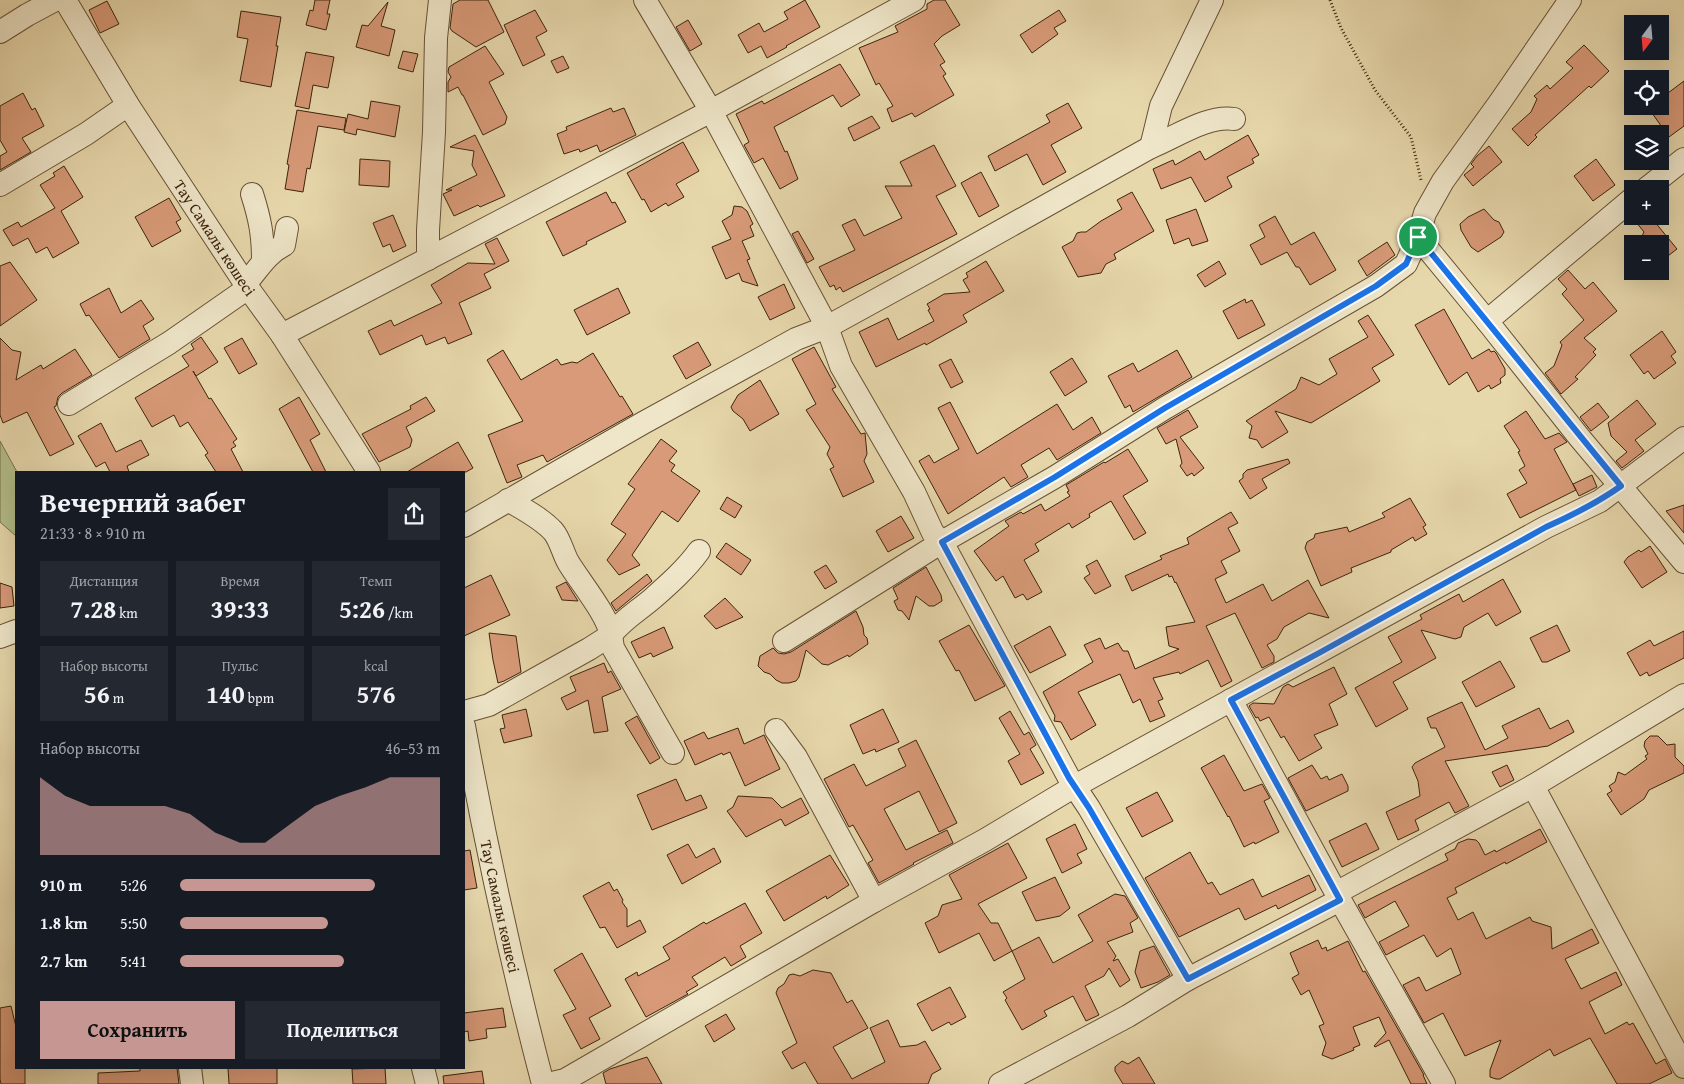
<!DOCTYPE html>
<html lang="ru">
<head>
<meta charset="utf-8">
<style>
  :root { --surface:#171b24; --page:#242831; --text:#f1f3f6; --muted:#9ea1a6; --accent:#c59692 }
  body { margin:0; font-family:"Gentium Book Plus",serif; background:var(--page); color:var(--text); height:100vh; display:flex; flex-direction:column; font-size:19px; white-space:nowrap }
  * { box-sizing:border-box; margin:0 }
  p { font-size:16px; color:var(--muted) }
  .icon { flex:none; width:28px; height:28px; fill:none; stroke:currentColor; stroke-width:2; stroke-linecap:round; stroke-linejoin:round }
  .map { position:relative; flex:1; overflow:hidden }
  .sheet { position:absolute; left:15px; top:471px; width:450px; height:598px; display:flex; flex-direction:column; background:var(--surface); border-radius:0px; box-shadow:0 5px 20px #0002 }
  .sheet>* { flex:none }
  .needle { width:32px; rotate:196deg }
  .controls { position:absolute; left:1624px; top:15px; display:grid; gap:10px }
  .controls a { display:grid; place-items:center; width:45px; height:45px; border-radius:0px; background:var(--surface); box-shadow:0 5px 20px #0002; font-size:25px }
  .pin { position:absolute; display:grid; place-items:center; width:42px; height:42px; color:#fff; margin:-21px; border:2px solid #fff; border-radius:50%; box-shadow:0 1px 5px #0007 }
  .round { display:grid; place-items:center; flex:none; width:52px; height:52px; border-radius:0px; background:var(--page) }
  .headline { display:flex; align-items:center; justify-content:space-between; height:85px; padding:0 25px }
  h1 { font-size:28px; font-weight:800; line-height:38px }
  .metrics { display:grid; grid-template-columns:repeat(3,1fr); gap:8px; height:85px; padding:5px 25px }
  .metrics div { display:grid; align-content:center; border-radius:0px; background:var(--page); text-align:center }
  .metrics b { font-size:25px; font-weight:800 }
  .metrics small { font-size:14px; font-weight:400 }
  .metrics p { font-size:14px }
  .chart { height:140px; padding:10px 25px }
  .chart p { display:flex; justify-content:space-between }
  .chart svg { width:100%; height:90px; margin-top:5px; fill:var(--accent); opacity:.7 }
  .cta { display:flex; gap:10px; margin-top:auto; padding:10px 25px }
  .cta a { flex:1; height:58px; border-radius:0px; background:var(--accent); color:#111; font-size:20px; font-weight:800; line-height:58px; text-align:center }
  .cta a+a { background:var(--page); color:var(--text) }
  ul { padding:0 25px; list-style:none; font-size:16px }
  li { display:grid; grid-template-columns:80px 60px 1fr; align-items:center; height:38px }
  li i { height:12px; border-radius:6px; background:var(--accent) }
  .map>svg:first-child { display:block }
  .green { fill:#b4bf8a; stroke:#78724c }
  .building { fill:#d89a78; stroke:#3d240d }
  .lines { fill:none; stroke-linecap:round; stroke-linejoin:round }
  .minor-casing { stroke:#685135; stroke-width:24 }
  .path { stroke:#3d240d; stroke-width:3; stroke-dasharray:1 2.5; stroke-linecap:butt }
  .minor { stroke:#efe6c9; stroke-width:22 }
  .route-casing { stroke:#fff; stroke-width:10 }
  .route { stroke:#1a73e8; stroke-width:6 }
  .labels { text-anchor:middle; dominant-baseline:central; stroke-width:4; stroke-linejoin:round; paint-order:stroke }
  .street-label { font-size:16px; fill:#3d240d; stroke:#efe6c9 }
</style>
</head>
<body>
<div class="map">
<svg width="1684" height="1084" viewBox="0 0 1684 1084">
  <rect width="100%" height="100%" fill="#e7d8ac"/>
  <filter id="stains"><feTurbulence type="fractalNoise" baseFrequency=".004" numOctaves="4"/><feColorMatrix values="0 0 0 0 .2 0 0 0 0 .09 0 0 0 0 .02 0 0 0 .5 -.17"/></filter>
  <radialGradient id="worn" r=".72"><stop offset=".6" stop-color="#630" stop-opacity="0"/><stop offset="1" stop-color="#630" stop-opacity=".3"/></radialGradient>
  <!-- green -->
  <path class="green" d="M0 441 17 472 16 536 0 522Z"/>
  <!-- building -->
  <path class="building" d="M315 0H330L327 14H330L326 30 306 25 310 10 313 11Z
    M460 0H488L504 32 476 47 452 31 450 28 453 4Z
    M805 0 820 27 786 46 787 47 767 58 761 46 748 53 738 35 759 23 764 32 788 19 784 12Z
    M934 0H945L960 25 942 36 934 44 945 62 940 65 946 74 943 76 954 95 915 117 912 113 892 122 887 109 893 106 879 83 876 85 859 48 898 32 895 26 927 9V4Z
    M107 1 119 24 100 33 89 10Z
    M388 2 381 26 395 30 389 56 356 47 362 25 368 26Z
    M535 10 547 31 536 37 545 55 523 66 504 25Z
    M1059 10 1066 21 1054 28 1058 34 1032 53 1020 35Z
    M241 11 281 17 276 46H278L271 87 240 81 248 39 237 37Z
    M688 20 702 44 690 51 676 27Z
    M1584 45 1609 71 1591 88 1589 86 1535 135 1537 137 1528 146 1512 129 1531 112 1537 99 1534 96 1547 85 1550 89 1573 68 1566 62Z
    M485 46 504 74 489 82 507 117 505 124 483 135 463 95H462L458 87 448 92V82L451 77 448 72 449 67Z
    M403 51 418 54 413 72 398 68Z
    M306 52 334 57 328 88 313 85 309 109 295 106Z
    M563 56 569 68 557 73 551 61Z
    M840 64 860 95 841 107 833 95 774 127 785 152 787 151 798 179 780 189 763 158 754 163 744 145 749 142 736 114 762 101 764 104Z
    M1684 81V126L1669 137 1647 106H1660V99Z
    M23 93 32 110 35 108 44 126 22 138 31 152 0 170V156L7 152 0 140V106Z
    M371 101 400 106 395 137 357 129 356 135 344 132 348 114 368 119Z
    M1068 103 1082 128 1051 145 1066 172 1043 185 1027 154 995 171 988 156 1050 122 1046 115Z
    M611 108 613 112 624 108 636 135 600 152 597 145 580 152 579 149 564 154 557 134 567 130 566 127Z
    M297 110 346 118 344 130 318 126 310 169 307 168 303 192 285 189 289 165 287 164Z
    M872 116 880 128 854 141 848 128Z
    M475 135 505 196 480 207 478 205 454 216 443 194 452 190H446L477 175 472 165 474 151 450 147Z
    M1248 135 1259 155 1252 159 1254 163 1227 177 1232 187 1205 202 1191 177 1161 189 1153 169 1173 160 1175 165 1200 151 1205 160Z
    M683 142 699 171 676 184 684 197 668 206 666 203 651 212 644 199 642 200 627 173Z
    M934 145 956 186 936 196 957 234 843 292 840 287 836 290 834 285 830 287 819 267 855 250 842 225 855 219 864 236 902 218 885 186H912L900 162Z
    M1489 146 1502 162 1473 186 1464 175 1474 167 1471 164 1477 156Z
    M360 159 390 161 389 187 359 185Z
    M1596 159 1615 185 1593 201 1574 176Z
    M64 166 83 197 61 211 79 243 53 258 47 247 36 253 28 238 13 246 3 230 18 222 21 227 55 208 40 185 55 176 53 173Z
    M981 172 999 206 979 217 961 183Z
    M606 192 612 203 615 202 626 222 586 242 587 244 563 256 546 222Z
    M1132 192 1154 231 1114 254 1116 259 1106 264 1101 273 1078 277 1062 247 1073 241 1077 233 1081 232H1086L1101 221 1122 209 1117 200Z
    M169 198 181 219 176 222 181 231 152 247 135 217Z
    M734 206 742 207 747 211 753 224 750 226 754 236 742 241 750 259 747 260 758 286 742 281 739 273 726 279 712 247 731 239 722 221 732 215Z
    M1196 209 1208 241 1192 246 1189 238 1174 244 1166 220Z
    M1484 209 1494 220 1499 222 1504 232 1501 237 1478 252 1471 247 1461 230 1460 224 1468 217Z
    M393 215 406 246 393 252 390 244 383 247 373 223Z
    M1275 216 1291 245 1314 232 1336 270 1310 285 1299 267H1296L1287 252 1261 265 1250 245 1265 237 1259 225Z
    M1650 216 1677 249 1660 262V244H1638L1644 232 1632 217Z
    M798 231 814 259 807 263 792 234Z
    M497 238 509 261 484 274 491 288 459 303 472 334 448 344 445 337 426 345 422 335 380 355 368 331 391 320 394 326 442 303 431 285 468 263 495 264 485 244Z
    M1387 242 1395 255 1367 276 1358 261Z
    M986 261 1004 291 963 315 967 322 926 345 925 343 876 367 859 332 888 318 898 340 934 321 928 310 930 309 927 304 944 294 970 292 963 280 968 277 966 273Z
    M1219 261 1226 274 1205 287 1197 275Z
    M10 262 37 300 0 326V266Z
    M1568 270 1585 289 1593 282 1617 311 1584 338 1596 349 1593 352 1596 355 1575 377 1578 379 1561 394 1545 373 1554 366 1562 345 1560 342 1584 320 1562 294 1567 289 1558 279Z
    M784 284 795 308 770 320 758 297Z
    M109 288 121 313 141 300 154 319 143 326 150 339 119 358 89 315 86 316 80 304Z
    M618 288 630 313 587 335 574 310Z
    M1245 299 1246 303 1252 300 1265 325 1238 339 1223 311Z
    M1444 309 1472 359 1489 349 1491 352 1494 351 1496 353 1505 369V375L1500 379 1501 383 1491 389 1489 385 1478 392 1467 372 1449 385 1415 325Z
    M1368 315 1394 355 1372 368 1380 381 1311 423 1275 411 1288 432 1262 448 1257 440 1249 438 1252 426 1246 421 1296 389 1301 377 1319 385 1337 374 1329 359 1368 337 1358 321Z
    M1662 331 1676 352 1671 356 1676 363 1654 379 1648 371 1644 374 1630 355Z
    M201 337 218 362 196 376 193 371 209 399 211 398 237 439 233 442 236 446 231 449 243 472H216L205 455 208 453 188 422 180 427 174 415 152 427 135 398 189 366 182 356 194 349 191 344Z
    M0 338 12 350 21 352 16 380 41 365 43 369 75 349 92 375 62 393 58 397 56 406 54 407 74 444 50 456 27 412 3 423 0 415Z
    M242 338 257 364 239 374 224 348Z
    M698 342 711 365 686 379 673 356Z
    M814 347 836 387 832 389 861 434 865 433 867 454 864 461 874 482 843 497 830 469 834 467 827 454 830 447 806 410 816 404 792 359Z
    M503 350 521 380 557 359 561 365 572 362 577 363 593 353 620 397 622 396 633 414 547 462 543 455 517 465 522 477 507 483 488 435 523 421 487 360Z
    M1177 350 1192 377 1133 412 1130 405 1125 408 1108 376 1133 363 1138 372Z
    M1072 358 1087 382 1065 396 1050 372Z
    M951 359 963 382 951 388 939 365Z
    M760 380 779 414 750 431 743 419 733 411 731 407 738 395Z
    M299 397 320 434 310 440 326 472H313L279 409Z
    M426 397 435 411 406 427 412 440 410 447 379 462 362 434 411 409 410 406Z
    M1637 400 1656 424 1635 440 1644 451 1622 468 1616 461 1627 452 1611 436 1608 423Z
    M950 402 977 454 1057 404 1073 430 1092 417 1101 433 1057 460 1049 448 1021 465 1028 477 1011 487 1004 477 948 514 919 461 929 455 934 463 959 449 938 408Z
    M1598 403 1609 417 1591 431 1580 417Z
    M1188 410 1198 427 1180 437 1204 468 1194 476 1192 473 1187 476 1180 466 1182 463 1176 439 1166 444 1157 428Z
    M1526 411 1545 439 1559 433 1567 442 1554 449 1576 490 1520 518 1507 494 1527 483 1519 470 1525 466 1518 452 1520 451 1504 426Z
    M101 423 116 452 141 440 149 455 127 466 129 472H110L105 462 96 467 78 436Z
    M661 439 677 451 669 461 675 465 671 471 700 491 678 522 662 511 632 555 640 565 619 575 607 560 626 534 611 524 635 489 628 484Z
    M458 442 473 468 466 472H407Z
    M1128 449 1148 481 1123 496 1146 533 1134 540 1111 501 1089 514 1090 517 1072 528 1069 523 1035 544 1039 551 1024 560 1042 592 1027 600 1023 594 1015 598 1003 576 996 581 974 551 1009 526 1005 521 1021 512 1023 514 1041 504 1045 511 1070 496 1067 492 1069 491 1066 485 1104 462 1105 463Z
    M1288 459 1290 463 1262 479 1267 488 1250 499 1239 481 1243 478V474L1247 470Z
    M1592 475 1597 487 1579 496 1573 484Z
    M727 497 742 506 735 518 720 509Z
    M1410 498 1426 525 1423 527 1427 534 1415 541 1413 537 1391 550V552L1351 568 1352 572 1321 586 1305 548 1307 542 1314 538 1315 534 1347 527 1349 532 1385 517 1382 513Z
    M1684 505V533L1666 511Z
    M1231 512 1238 523 1228 528 1240 551 1221 561 1227 573 1215 579 1226 603 1263 584 1272 601 1308 580 1329 618 1309 613 1284 627 1277 639 1267 645 1274 656V662L1262 668 1235 613 1206 626 1232 681 1221 687 1208 660 1180 674 1179 672 1153 678 1163 699 1158 701 1165 716 1150 722 1140 699 1133 703 1120 674 1078 692 1096 725 1071 740 1061 722 1054 721 1055 716 1043 692 1093 662 1084 645 1100 638 1105 649 1118 643 1123 651H1128L1135 669 1179 649 1169 646 1166 627 1195 622 1176 582 1175 583 1172 576 1169 577 1168 574 1132 591 1125 576 1162 559 1160 556 1189 544 1187 538Z
    M901 516 914 538 888 552 876 531Z
    M726 543 751 560 741 575 716 557Z
    M1650 546 1667 572 1642 588 1624 562 1628 557 1639 550 1641 552Z
    M1097 560 1111 586 1095 594 1084 578 1090 574 1086 566Z
    M826 565 837 582 825 589 814 572Z
    M926 567 941 595 942 601 934 606H929L916 596 909 620 902 611 898 610 894 601 898 599 893 588Z
    M647 574 652 581 616 611 611 603Z
    M491 575 510 615 464 636V588Z
    M1503 579 1521 612 1496 626 1488 613 1464 627 1461 637 1455 639 1421 630 1436 658 1393 682 1408 709 1376 727 1355 688 1402 662 1388 637 1422 619 1420 615 1459 594 1463 602Z
    M566 582 578 601 562 600 556 587Z
    M0 583 12 587 14 606 0 608Z
    M725 598 743 617 716 629 704 616Z
    M856 611 863 627 864 635 867 638 868 644 849 657 848 655 828 665 822 664 806 650 799 677 796 681 789 683H782L776 680 770 674 764 672 758 666 760 656 773 648 778 653 784 654 791 652Z
    M969 625 1005 686 975 701 959 670 956 671 939 641Z
    M1557 625 1570 651 1547 662H1542L1530 638Z
    M1050 626 1066 655 1030 673 1014 646Z
    M664 627 673 648 653 657 651 653 639 658 631 642Z
    M1684 631V658L1649 676 1647 672 1640 676 1627 653 1650 640 1654 646Z
    M489 633 516 636 521 672 504 681 498 683 493 660Z
    M1500 661 1515 687 1476 707 1462 682Z
    M604 663 608 673 611 671 621 689 602 697 608 731 594 733 588 700 567 710 561 698 576 691 570 677Z
    M1334 667 1347 694 1329 704 1338 725 1314 735 1322 748 1299 761 1284 736 1281 738 1269 717 1260 721 1258 717 1256 718 1249 706 1253 703 1274 704 1283 687 1288 684 1293 687Z
    M1462 702 1485 750 1508 738 1502 726 1539 708 1550 729 1568 720 1574 732 1548 746 1445 761 1469 806 1455 813 1449 802 1415 820 1419 830 1398 840 1386 812 1420 796 1418 781 1412 767 1415 763 1445 747 1436 728H1431L1427 718Z
    M526 709 532 736 504 743 500 729 505 728 502 715Z
    M883 709 899 742 876 752 875 749 863 754 850 725Z
    M1010 711 1024 735 1029 732 1036 745 1030 749 1044 773 1021 785 1008 761 1020 754 999 718Z
    M637 716 660 758 650 764 625 723Z
    M738 728 744 744 764 735 780 769 745 786 730 752 723 755 722 753 695 765 684 741 704 732 708 739Z
    M1650 736H1658L1667 745 1675 744V757L1684 766V773L1649 790 1644 799 1621 815 1607 794 1612 791 1609 786 1615 782 1618 772 1625 775 1647 759 1645 756 1648 754 1644 746 1645 741Z
    M916 740 957 823 939 832 919 791 884 809 906 850 947 830 953 843 913 863 914 864 879 883 868 863 873 860 853 825 849 827 824 779 854 764 866 786 906 766 898 749Z
    M1224 755 1244 791 1262 784 1270 798 1264 801 1279 832 1255 844 1254 842 1244 847 1229 816 1228 817 1201 768Z
    M1312 765 1321 779 1327 776 1329 780 1342 774 1348 786V791L1306 811 1288 778Z
    M1507 765 1514 780 1500 787 1492 772Z
    M676 779 686 801 701 795 707 808 652 830 637 795Z
    M1157 792 1173 821 1142 837 1126 808Z
    M738 796 772 798 782 808 801 798 809 813 785 826 781 819 746 837 727 811 733 807Z
    M1366 823 1379 849 1342 867 1329 841Z
    M1075 824 1087 849 1077 854 1082 863 1062 873 1046 839Z
    M1540 829 1547 842 1506 864 1505 862 1455 888 1457 893 1447 898 1458 920 1473 912 1486 939 1530 917 1532 921 1551 927 1552 949 1592 929 1599 943 1565 959 1581 989 1616 972 1622 985 1589 1002 1605 1034 1627 1022 1629 1025 1633 1023 1656 1064 1665 1059 1672 1073 1649 1084H1617L1590 1038 1554 1056 1550 1049 1500 1079H1496L1490 1077V1070L1501 1040 1465 1056 1443 1013 1424 1023 1403 985 1419 977 1426 991 1461 974 1451 948 1437 957 1424 935 1386 955 1379 942 1409 926 1395 901 1365 918 1358 905 1448 860 1445 854 1455 849 1458 843 1468 839 1476 840 1479 843 1485 855 1495 850 1496 852Z
    M1008 843 1027 878 978 904 991 923H998L1012 951 1039 937 1053 963 1093 941 1078 915 1115 894 1125 896 1138 918 1130 923 1133 932 1107 942 1116 956 1113 961 1118 959 1130 980 1120 987 1109 968 1104 976 1085 986 1099 1015 1086 1021 1073 996 1044 1011 1047 1016 1022 1030 1005 1000 1007 998 1003 992 1025 979 1012 951 994 961 979 933 939 953 925 923 938 916 942 905 962 899 949 875Z
    M688 844 696 858 714 848 721 862 682 884 667 855Z
    M470 850 477 888 464 890V851Z
    M1190 852 1208 884 1212 882 1220 895 1253 879 1262 897 1309 875 1316 890 1278 909 1276 905 1245 920 1239 908 1179 937 1145 878Z
    M830 855 849 885 827 899 826 896 784 921 766 891Z
    M1055 877 1070 908 1060 916 1036 921 1022 892Z
    M609 882 614 891 617 889 623 900 622 902 627 909V927L640 920 646 932 617 948 605 927 600 928 583 896Z
    M745 903 762 933 740 946 746 957 731 966 725 957 692 977 698 985 686 992 688 994 646 1017 625 979 637 972 638 976 670 959 663 947 704 922 706 924Z
    M1318 940 1322 949 1326 947 1327 951 1348 941 1363 972 1365 971 1424 1075H1423L1427 1084H1411L1389 1040 1375 1047 1374 1046 1386 1033 1379 1017 1353 1027 1360 1045 1353 1048 1354 1050 1332 1059 1322 1055 1326 1043 1319 1026 1324 1024 1309 990 1301 995 1292 978 1299 974 1290 953Z
    M1154 946 1170 975 1158 982 1141 988 1135 972 1140 951Z
    M582 953 611 1006 589 1018 600 1039 581 1049 563 1015 576 1009 554 970Z
    M813 970 831 973 847 1003 852 1000 868 1028 833 1047 852 1079 885 1062 870 1028 888 1020 900 1047 917 1045 925 1041 941 1069 932 1074 928 1084H818L805 1062 792 1069 782 1052 797 1043 776 993 778 988 784 984 789 975 793 974 800 976Z
    M950 987 966 1017 951 1025 949 1022 932 1031 917 1004Z
    M11 1006 16 1027V1068H25V1084H1L0 1079V1008Z
    M503 1008 506 1027 486 1029 487 1038 469 1041 468 1031 464 1032V1013Z
    M726 1014 735 1029 714 1042 705 1026Z
    M647 1057 662 1084H606L603 1073 610 1069Z
    M1139 1057 1155 1084H1123L1115 1071V1067L1122 1061 1128 1064Z
    M140 1068H177L179 1084H98V1073L140 1071Z
    M228 1068H277V1084H229Z
    M385 1068 386 1084H353L352 1069Z
    M482 1071 484 1084H444L443 1076Z"/>
  <g class="lines">
    <!-- minor casing -->
    <g class="minor-casing">
      <g id="minor">
        <path id="s1" d="M65 0 128 105 248 288 282 335 369 472"/>
        <path d="M645 0 711 111 827 327 841 366 914 492 933 533 942 542 1069 778 1089 808 1188 979"/>
        <path d="M0 32 27 15 55 0"/>
        <path d="M1151 147 1161 106 1212 0"/>
        <path d="M0 185 86 134 128 105"/>
        <path d="M1646 189 1684 159"/>
        <path d="M252 194C260 219 263 235 263 261"/>
        <path d="M1418 237 1487 321 1579 437 1684 562"/>
        <path d="M428 259V230L434 132 436 38 440 0"/>
        <path d="M245 284C258 270 266 254 284 245L287 228"/>
        <path d="M1487 321 1632 199"/>
        <path d="M282 335 711 111 914 0"/>
        <path d="M69 404 169 343 248 288"/>
        <path d="M464 526 643 423 796 339 827 327 931 270 1151 147C1176 137 1207 115 1234 119"/>
        <path d="M0 637 16 631"/>
        <path d="M784 641 942 542 1055 477 1165 408 1376 286 1406 264 1418 237 1425 213 1443 181 1500 102 1570 0"/>
        <path d="M1231 700 1340 900 1444 1084"/>
        <path d="M464 712 489 705 589 649 611 635C607 614 580 582 568 562 563 553 560 539 553 531 541 518 523 509 508 500"/>
        <path id="s2" d="M464 726C486 846 512 966 543 1084"/>
        <path d="M776 730 796 757 874 901"/>
        <path d="M673 753 613 648 611 635C622 620 638 611 652 599 669 584 686 569 699 551"/>
        <path d="M1533 786 1684 1067"/>
        <path d="M1336 893 1533 786 1684 695"/>
        <path d="M190 1068 192 1084"/>
        <path d="M423 1068 427 1084"/>
        <path d="M548 1084 565 1080 874 901 985 840 1075 786 1546 527 1600 501 1684 438"/>
        <path d="M1000 1084 1128 1016 1188 979 1340 900"/>
      </g>
    </g>
    <!-- path -->
    <path class="path" d="M1330 0 1341 28 1375 90 1411 137 1421 180"/>
    <!-- minor -->
    <use href="#minor" class="minor"/>
  </g>
  <g class="lines">
    <!-- route casing -->
    <g class="route-casing">
      <path id="route" d="M1418 237 1621 486C1597 503 1573 515 1546 527L1319 653 1231 700 1340 900 1188 979 1089 808 1069 778 942 542 1055 477 1165 408 1376 286 1406 264Z"/>
    </g>
    <!-- route -->
    <use href="#route" class="route"/>
  </g>
  <g class="labels">
    <!-- street labels -->
    <g class="street-label">
      <text stroke="none"><textPath href="#s1" startOffset="281">Тау Самалы көшесі</textPath></text>
      <text stroke="none"><textPath href="#s2" startOffset="184">Тау Самалы көшесі</textPath></text>
    </g>
  </g>
  <rect width="100%" height="100%" filter="url(#stains)"/>
  <rect width="100%" height="100%" fill="url(#worn)"/>
</svg>
<div class="controls">
<a><svg class="needle" viewBox="-14 -14 28 28"><path d="M0-13l5 13h-10z" fill="#e53935"/><path d="M0 13l5-13h-10z" fill="#9ea1a6"/></svg></a>
<a><svg class="icon" aria-label="locate" viewBox="0 0 24 24"><circle cx="12" cy="12" r="6"/><path d="M12 2v4M12 18v4M2 12h4M18 12h4"/></svg></a>
<a><svg class="icon" aria-label="layers" viewBox="0 0 24 24"><path d="M12 4l9 5-9 5-9-5zM3 14l9 5 9-5"/></svg></a>
<a>+</a>
<a>−</a>
</div>
<div class="pin" style="left:1418px;top:237px;background:#1e9e55"><svg class="icon" aria-label="arrive" viewBox="0 0 24 24"><path d="M6 21V4h12l-3 4 3 4H6"/></svg></div>
<section class="sheet">
<div class="headline"><div><h1>Вечерний забег</h1><p>21:33 · 8 × 910 m</p></div><a class="round"><svg class="icon" aria-label="share" viewBox="0 0 24 24"><path d="M12 15V3M7 8l5-5 5 5M5 13v7h14v-7"/></svg></a></div>
<div class="metrics">
<div><p>Дистанция</p><b>7.28<small> km</small></b></div>
<div><p>Время</p><b>39:33</b></div>
<div><p>Темп</p><b>5:26<small> /km</small></b></div>
</div>
<div class="metrics">
<div><p>Набор высоты</p><b>56<small> m</small></b></div>
<div><p>Пульс</p><b>140<small> bpm</small></b></div>
<div><p>kcal</p><b>576</b></div>
</div>
<div class="chart"><p><span>Набор высоты</span>46–53 m</p>
<svg viewBox="0 0 160 44" preserveAspectRatio="none"><path d="M0 44V6L10 15L20 20L30 20L40 20L50 20L60 24L70 33L80 38L90 38L100 29L110 20L120 15L130 11L140 6L150 6L160 6V44z"/></svg>
</div>
<ul>
<li><b>910 m</b>5:26<i style="width:75%"></i></li>
<li><b>1.8 km</b>5:50<i style="width:57%"></i></li>
<li><b>2.7 km</b>5:41<i style="width:63%"></i></li>
</ul>
<div class="cta"><a>Сохранить</a><a>Поделиться</a></div>
</section>
</div>
</body>
</html>
